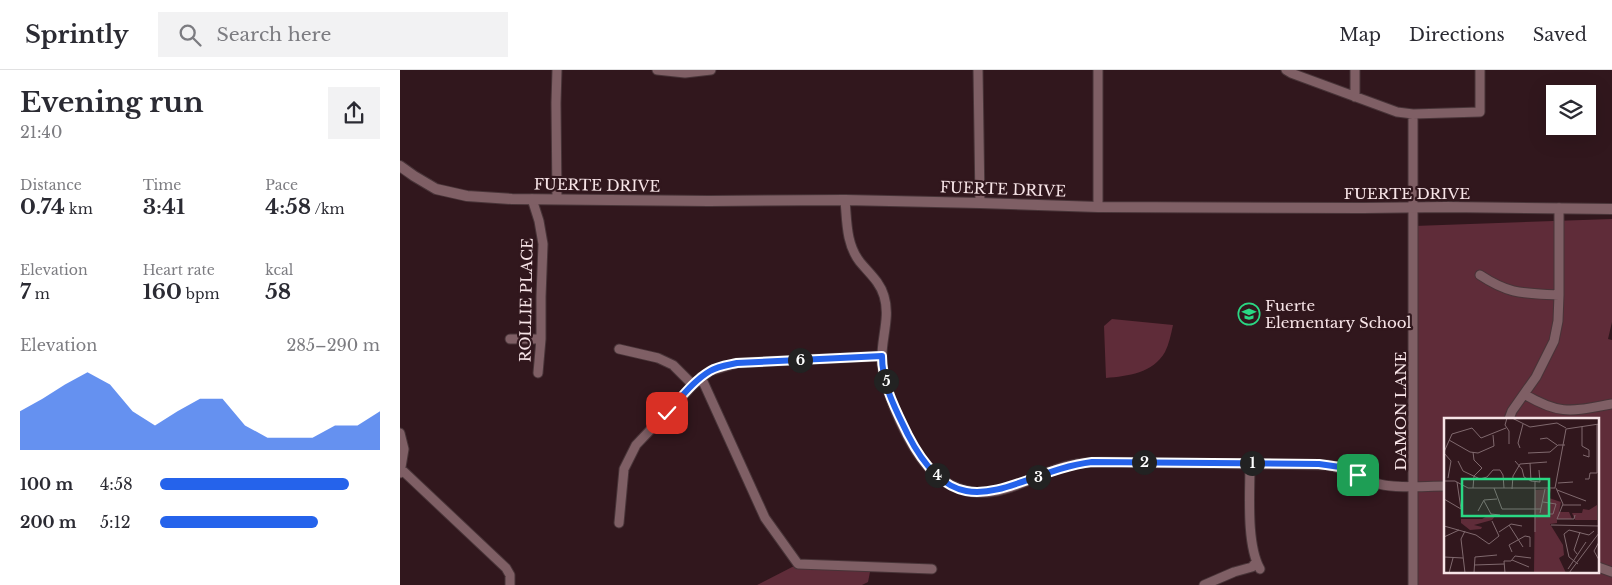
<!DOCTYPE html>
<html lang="en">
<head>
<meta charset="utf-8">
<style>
  :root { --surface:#fff; --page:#f2f2f3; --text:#2b2b33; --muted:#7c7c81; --line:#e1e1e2; --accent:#2563eb }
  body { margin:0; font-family:"Libre Baskerville",serif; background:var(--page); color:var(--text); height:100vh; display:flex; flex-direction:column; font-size:19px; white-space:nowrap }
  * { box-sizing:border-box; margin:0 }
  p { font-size:16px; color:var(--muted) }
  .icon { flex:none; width:28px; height:28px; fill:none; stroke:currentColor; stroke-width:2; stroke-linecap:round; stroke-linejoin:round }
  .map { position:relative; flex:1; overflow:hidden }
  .drawer { display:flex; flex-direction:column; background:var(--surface); width:400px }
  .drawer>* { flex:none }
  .tools { position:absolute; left:1146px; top:15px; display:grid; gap:10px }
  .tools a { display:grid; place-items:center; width:50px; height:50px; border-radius:0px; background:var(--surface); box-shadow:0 5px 20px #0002; font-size:25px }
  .pin { position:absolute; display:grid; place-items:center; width:42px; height:42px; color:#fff; margin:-21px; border-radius:10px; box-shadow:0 2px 8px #0006 }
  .km { position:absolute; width:25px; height:25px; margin:-12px; border-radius:50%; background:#222; color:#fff; font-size:14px; line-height:25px; text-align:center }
  .round { display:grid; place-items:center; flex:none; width:52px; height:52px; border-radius:0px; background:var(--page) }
  .headline { display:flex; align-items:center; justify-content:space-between; height:85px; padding:0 20px }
  h1 { font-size:28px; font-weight:700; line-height:38px }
  .figures { display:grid; grid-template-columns:repeat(3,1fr); gap:8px; height:85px; padding:5px 20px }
  .figures div { display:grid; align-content:center }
  .figures b { font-size:21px; font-weight:700 }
  .figures small { font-size:14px; font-weight:400 }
  .figures p { font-size:14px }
  .chart { height:140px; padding:10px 20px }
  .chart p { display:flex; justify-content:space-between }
  .chart svg { width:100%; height:90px; margin-top:5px; fill:var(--accent); opacity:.7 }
  ul { padding:0 20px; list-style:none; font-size:16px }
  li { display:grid; grid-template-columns:80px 60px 1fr; align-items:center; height:38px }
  li i { height:12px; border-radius:6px; background:var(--accent) }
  header { display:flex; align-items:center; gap:30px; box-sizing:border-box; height:70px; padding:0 25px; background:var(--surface); border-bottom:1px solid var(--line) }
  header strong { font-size:24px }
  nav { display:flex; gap:28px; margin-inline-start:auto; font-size:18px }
  .search { width:350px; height:45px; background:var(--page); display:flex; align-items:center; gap:12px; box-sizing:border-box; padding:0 18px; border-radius:0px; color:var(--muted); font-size:19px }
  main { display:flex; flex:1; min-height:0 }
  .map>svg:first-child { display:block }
  .green { fill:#5f2c39; fill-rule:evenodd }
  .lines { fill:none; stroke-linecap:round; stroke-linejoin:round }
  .minor-casing { stroke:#483438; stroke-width:11 }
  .tertiary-casing { stroke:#483438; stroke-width:12 }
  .minor { stroke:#7f5f65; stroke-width:9 }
  .tertiary { stroke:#7f5f65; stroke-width:10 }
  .route-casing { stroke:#fff; stroke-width:10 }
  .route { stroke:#2563eb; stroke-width:6 }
  .labels { text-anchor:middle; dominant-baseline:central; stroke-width:4.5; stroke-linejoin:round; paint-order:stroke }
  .street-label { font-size:15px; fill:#f7e4e7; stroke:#31171d }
  .poi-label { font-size:15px; fill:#f7e4e7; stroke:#31171d; text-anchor:start }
  .inset-road { fill:none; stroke:#80696e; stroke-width:1 }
  .view { fill:#2ad884; fill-opacity:0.15; stroke:#2ad884; stroke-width:2.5 }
  .inset-edge { fill:none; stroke:#f7e4e7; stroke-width:2.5 }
</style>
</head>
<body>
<header>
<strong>Sprintly</strong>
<div class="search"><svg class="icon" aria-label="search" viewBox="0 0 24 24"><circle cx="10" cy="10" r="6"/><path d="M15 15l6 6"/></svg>Search here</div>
<nav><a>Map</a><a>Directions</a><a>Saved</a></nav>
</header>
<main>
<section class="drawer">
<div class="headline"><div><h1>Evening run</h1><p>21:40</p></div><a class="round"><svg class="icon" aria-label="share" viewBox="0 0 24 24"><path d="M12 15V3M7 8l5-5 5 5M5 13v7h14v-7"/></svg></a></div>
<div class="figures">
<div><p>Distance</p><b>0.74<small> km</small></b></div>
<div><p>Time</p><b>3:41</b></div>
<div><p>Pace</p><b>4:58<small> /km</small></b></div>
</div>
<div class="figures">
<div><p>Elevation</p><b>7<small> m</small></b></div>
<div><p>Heart rate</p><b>160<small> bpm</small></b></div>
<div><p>kcal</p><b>58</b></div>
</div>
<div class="chart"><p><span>Elevation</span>285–290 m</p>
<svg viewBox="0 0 160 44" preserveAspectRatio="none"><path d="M0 44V25L10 19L20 12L30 6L40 12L50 25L60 32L70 25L80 19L90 19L100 32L110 38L120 38L130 38L140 32L150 32L160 25V44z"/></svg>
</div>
<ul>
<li><b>100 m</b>4:58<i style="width:86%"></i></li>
<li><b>200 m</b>5:12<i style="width:72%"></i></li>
</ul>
</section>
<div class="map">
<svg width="1212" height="515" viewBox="0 0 1212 515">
  <rect width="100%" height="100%" fill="#31171d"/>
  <!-- green -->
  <path class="green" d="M1212 149V252L1208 269 1212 270V515H1016L1014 156ZM1046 349H1198V501H1046Z
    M712 249 773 255C771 264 769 274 765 282 753 303 728 306 706 308L704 256Z
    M398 494 471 497 468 512 462 515H357Z"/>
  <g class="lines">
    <!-- minor casing -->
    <g class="minor-casing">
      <path id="minor" d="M157 0 156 33 157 129
        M257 0 285 3 311 0
        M578 0 580 133
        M698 0V137
        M886 0 891 3 997 42 1013 44 1080 42V0
        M955 0V27
        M132 129 139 151 143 174 141 227V269L138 303
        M445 130C447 152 446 174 460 192 469 203 480 212 484 226 491 248 480 271 482 294 486 326 510 380 533 402 544 413 558 420 573 422 602 426 631 408 657 399 671 394 686 392 701 392L927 395C946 398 961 409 979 414 1000 419 1024 416 1046 416
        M1080 205C1110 225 1124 223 1159 225
        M110 269H141
        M219 279 258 288 273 295 293 315
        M301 307 365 448 398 494 532 499
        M1124 324C1161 346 1172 341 1212 334
        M1109 349 1112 341 1136 307 1154 271 1158 251 1159 225V138
        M0 363 4 379 0 403
        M850 393C850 423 846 474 860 499
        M1 399 106 498 110 505V515
        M219 453 224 399 236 375 293 315 310 301 337 293 482 286
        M1198 497 1212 502
        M804 515 834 502 852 497 856 492
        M1013 515V44"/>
    </g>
    <!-- tertiary casing -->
    <g class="tertiary-casing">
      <path id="tertiary" d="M0 96 14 106 36 119 67 126 112 129 309 131 445 130 580 133 698 137 963 138 1046 137 1212 139"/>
    </g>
    <!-- minor -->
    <use href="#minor" class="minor"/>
    <!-- tertiary -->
    <use href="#tertiary" class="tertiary"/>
  </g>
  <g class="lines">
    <!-- route casing -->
    <g class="route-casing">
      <path id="route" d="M267 343C280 329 293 311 310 301 318 296 328 295 337 293L482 286C482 315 496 340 508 365 561 468 613 402 692 392L919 394 940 397 958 405"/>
    </g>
    <!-- route -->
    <use href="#route" class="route"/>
  </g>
  <!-- icons -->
  <defs>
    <g id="school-ring" transform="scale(1.125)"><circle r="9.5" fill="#31171d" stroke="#2ad884" stroke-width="1.5"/><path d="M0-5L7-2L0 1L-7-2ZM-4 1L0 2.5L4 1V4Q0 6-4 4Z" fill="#2ad884"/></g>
  </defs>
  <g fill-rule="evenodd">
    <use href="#school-ring" x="849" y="244"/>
  </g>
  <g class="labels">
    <!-- street labels -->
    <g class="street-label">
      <text transform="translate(197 115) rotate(1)">FUERTE DRIVE</text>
      <text transform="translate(603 119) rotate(2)">FUERTE DRIVE</text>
      <text x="1007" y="123">FUERTE DRIVE</text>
      <text transform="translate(126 230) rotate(-89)">ROLLIE PLACE</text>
      <text transform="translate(1000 341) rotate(-90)">DAMON LANE</text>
    </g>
    <!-- poi labels -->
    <g class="poi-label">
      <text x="865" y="235">Fuerte<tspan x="865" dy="17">Elementary School</tspan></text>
    </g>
  </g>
  <!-- overview -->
  <g transform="translate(1044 348)">
    <rect width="155" height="155" fill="#31171d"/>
    <path d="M107 71 105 80 117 84 115 94H125L128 101H113V105L106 106 119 127 120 137 115 140 122 155H90L91 72ZM153 87V102H131L128 95H138L139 91 145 92ZM47 96 52 97 48 102 30 107 38 109 37 111 26 112 17 105V101H38Z" fill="#5f2c39"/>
    <path class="inset-road" d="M63 0 61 7 65 13V26M68 0 86 9 113 5 122 10M138 9V28L145 32V39L139 37M96 21 103 20 113 27M5 22 26 34 34 35 50 28 49 17M76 30 74 25 79 6M0 34 8 16 28 10 37 20 62 10M29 34 30 42 38 50 30 58 29 70M0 35 7 43 4 60M84 35 106 34 114 27H121M14 43 19 53 36 61 43 59 49 52H56L59 57 60 70M71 43 78 51 80 59 87 63 96 64 95 52M86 45 87 63M141 61H145L146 55H153V6M0 63H11L24 70H111L122 11 155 6M114 65 129 64M50 70 58 91H97M112 70 119 86 113 101H130L131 97M68 71 69 58 76 46 103 44M113 72 142 83M0 81 17 91 13 64M40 83 47 96 56 97M99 84 112 86 109 96H104M119 87H137M34 93 40 82 53 81M96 95 101 71M65 107 79 129M107 107 155 108M0 108 32 117 45 126 55 118 48 103M21 113 17 121 21 155M55 114 67 106 78 108M91 114V64M0 119 15 112M155 124 150 133 155 142M68 134 65 127 81 118 86 119V129M133 136 130 132 136 114M0 139 19 140M68 142 85 149M134 146 125 139 120 116 125 112 145 117 150 113M30 147 60 146M124 151 142 124M5 155 9 140M30 155 31 139 53 137M61 155 60 143H67L71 138 87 140M125 155 155 115"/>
    <path class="view" d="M18 61H105V98H18Z"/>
    <rect width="155" height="155" class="inset-edge"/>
  </g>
</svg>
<div class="tools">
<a><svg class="icon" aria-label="layers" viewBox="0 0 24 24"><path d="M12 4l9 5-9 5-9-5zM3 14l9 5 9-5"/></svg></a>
</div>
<div class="pin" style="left:958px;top:405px;background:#1e9e55"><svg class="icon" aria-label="arrive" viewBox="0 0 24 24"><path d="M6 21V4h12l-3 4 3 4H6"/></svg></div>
<div class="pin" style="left:267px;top:343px;background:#d93025"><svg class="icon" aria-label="check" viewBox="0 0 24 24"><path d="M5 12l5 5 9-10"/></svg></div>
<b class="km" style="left:852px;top:393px">1</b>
<b class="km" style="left:744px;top:392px">2</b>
<b class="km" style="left:638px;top:407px">3</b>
<b class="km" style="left:537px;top:405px">4</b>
<b class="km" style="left:486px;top:311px">5</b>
<b class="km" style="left:400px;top:290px">6</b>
</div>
</main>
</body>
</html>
